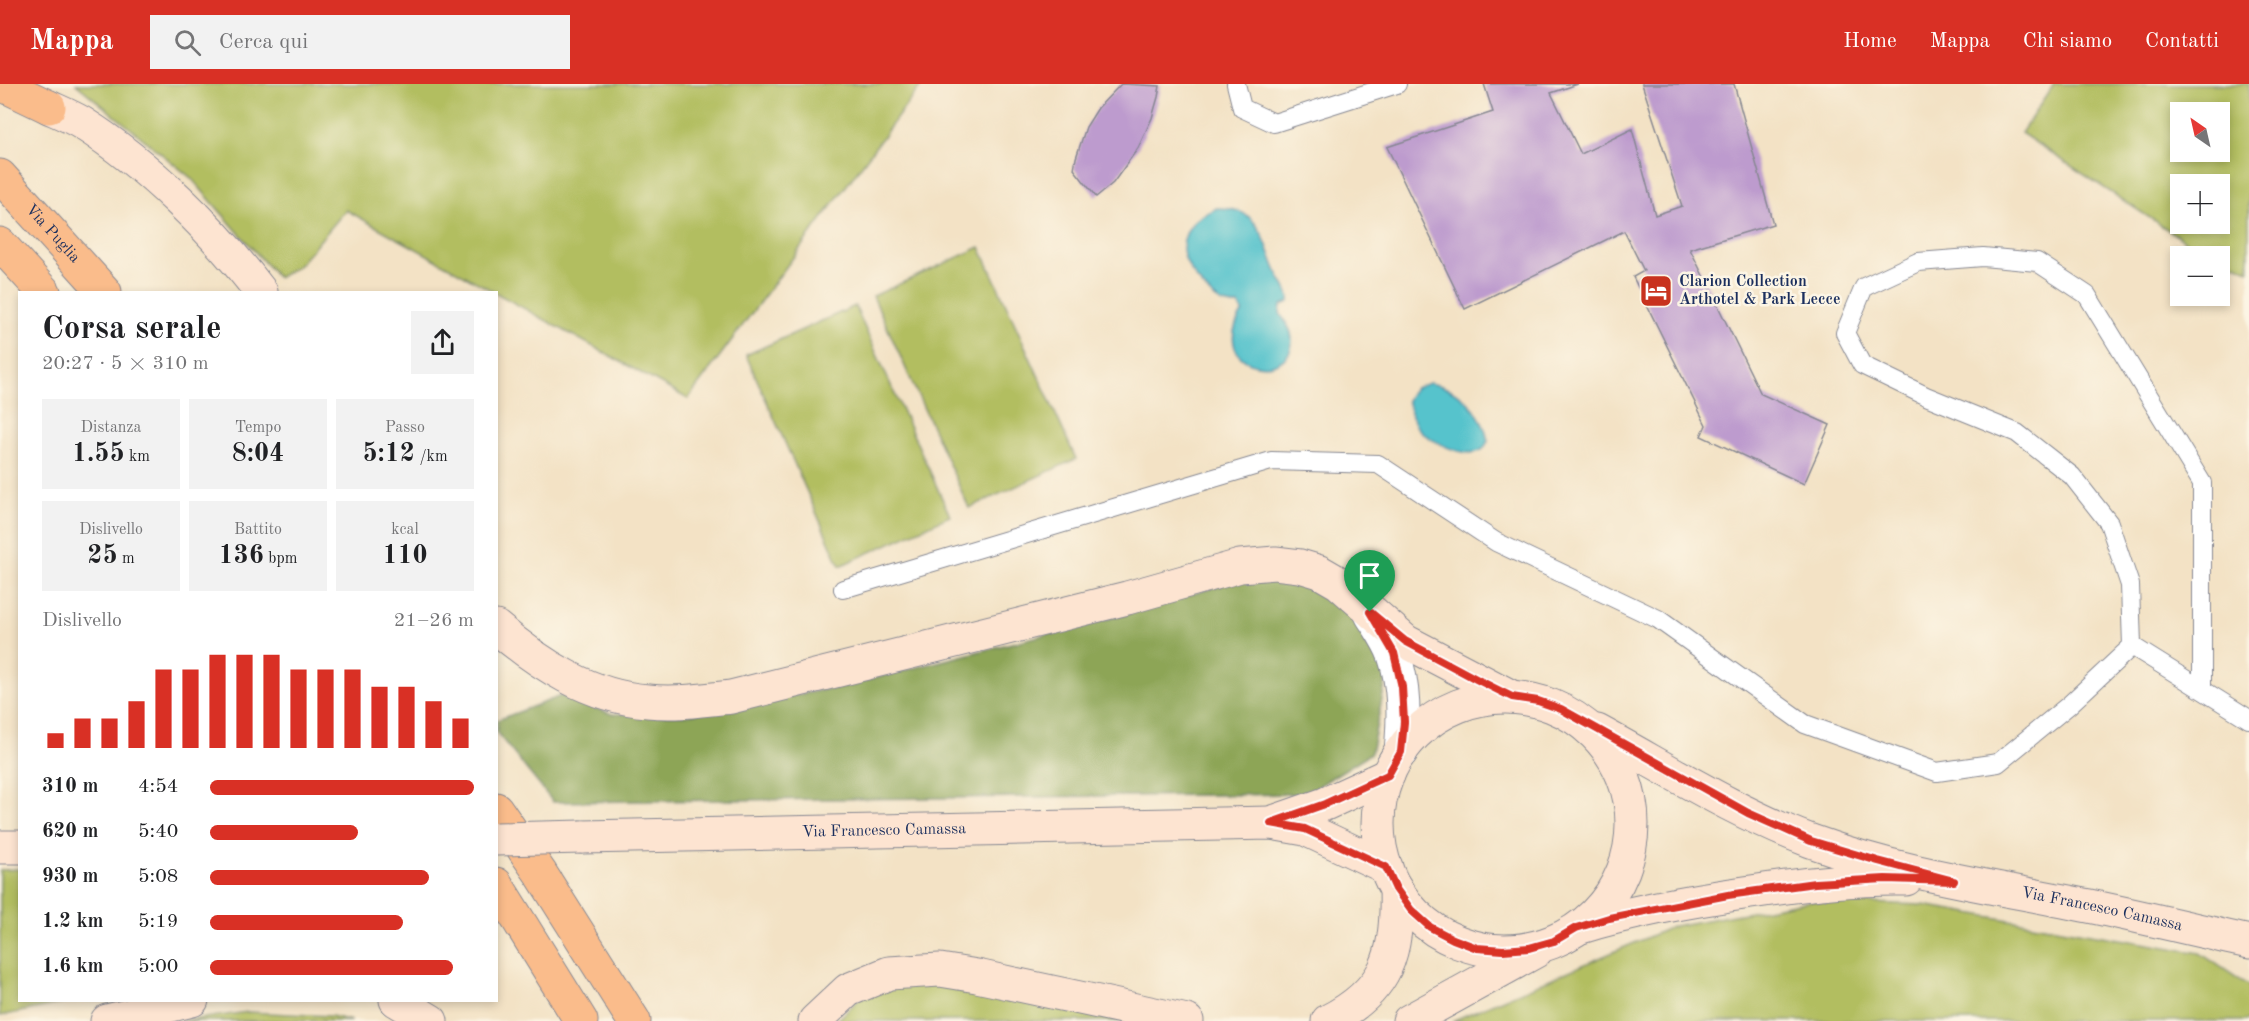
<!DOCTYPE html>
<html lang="it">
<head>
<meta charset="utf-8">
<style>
  :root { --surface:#fff; --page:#f2f2f2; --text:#202124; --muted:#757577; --accent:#d93025 }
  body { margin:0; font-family:"Old Standard TT",serif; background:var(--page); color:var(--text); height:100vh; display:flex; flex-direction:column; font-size:22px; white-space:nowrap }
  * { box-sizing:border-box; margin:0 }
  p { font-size:20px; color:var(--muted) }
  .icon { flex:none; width:33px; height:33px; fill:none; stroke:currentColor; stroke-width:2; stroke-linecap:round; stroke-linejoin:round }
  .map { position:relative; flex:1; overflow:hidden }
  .drawer { position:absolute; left:18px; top:207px; width:480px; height:711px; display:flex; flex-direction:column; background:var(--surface); border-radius:0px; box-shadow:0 3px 9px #0003 }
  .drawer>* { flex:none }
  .needle { width:39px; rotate:326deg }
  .buttons { position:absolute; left:2170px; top:18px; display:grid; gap:12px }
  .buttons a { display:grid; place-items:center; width:60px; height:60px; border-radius:0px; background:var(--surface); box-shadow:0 3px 9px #0003; font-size:30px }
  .pin { position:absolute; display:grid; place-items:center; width:51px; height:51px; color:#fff; margin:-62px -26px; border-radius:50% 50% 50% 0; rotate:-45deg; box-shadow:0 0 6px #0007 }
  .pin .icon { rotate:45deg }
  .round { display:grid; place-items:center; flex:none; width:63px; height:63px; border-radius:0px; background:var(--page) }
  .summary { display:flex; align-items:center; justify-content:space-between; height:102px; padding:0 24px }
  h1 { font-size:33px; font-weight:700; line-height:45px }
  .metrics { display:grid; grid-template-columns:repeat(3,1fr); gap:9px; height:102px; padding:6px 24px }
  .metrics div { display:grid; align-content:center; border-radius:0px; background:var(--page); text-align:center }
  .metrics b { font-size:26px; font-weight:700 }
  .metrics small { font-size:16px; font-weight:400 }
  .metrics p { font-size:16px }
  .chart { height:168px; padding:12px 24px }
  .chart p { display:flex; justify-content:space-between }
  .chart svg { width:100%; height:108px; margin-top:6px; stroke:var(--accent); stroke-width:6 }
  ul { padding:0 24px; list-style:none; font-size:20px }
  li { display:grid; grid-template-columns:96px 72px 1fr; align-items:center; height:45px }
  li i { height:15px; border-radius:8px; background:var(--accent) }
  header { display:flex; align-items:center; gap:36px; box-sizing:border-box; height:84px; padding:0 30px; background:var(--accent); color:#fff }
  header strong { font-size:28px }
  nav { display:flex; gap:33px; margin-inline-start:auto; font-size:21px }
  .search { width:420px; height:54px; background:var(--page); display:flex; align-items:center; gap:15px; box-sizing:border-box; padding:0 21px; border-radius:0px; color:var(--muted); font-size:22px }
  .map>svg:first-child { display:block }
  .green { fill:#b2be60; stroke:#66765f; stroke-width:1.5; fill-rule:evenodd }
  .forest { fill:#8da556; stroke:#546a5a; stroke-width:1.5 }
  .water { fill:#56c3cc; stroke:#387995; stroke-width:1.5 }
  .building { fill:#bd9bce }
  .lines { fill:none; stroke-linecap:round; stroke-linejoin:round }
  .lane-casing { stroke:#878892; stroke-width:20 }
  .street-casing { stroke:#878892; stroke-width:35 }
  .secondary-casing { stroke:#878892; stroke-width:35 }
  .highway-casing { stroke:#878892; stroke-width:35 }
  .lane { stroke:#fff; stroke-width:18 }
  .street { stroke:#fff; stroke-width:33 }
  .secondary { stroke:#fde4d1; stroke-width:33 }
  .highway { stroke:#fabc8b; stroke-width:33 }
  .secondary-bridge-casing { stroke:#878892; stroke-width:35; stroke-linecap:butt }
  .secondary-bridge { stroke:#fde4d1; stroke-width:33 }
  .route-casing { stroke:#fff; stroke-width:12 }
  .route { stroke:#d93025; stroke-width:8 }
  .labels { text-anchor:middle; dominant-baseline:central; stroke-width:5; stroke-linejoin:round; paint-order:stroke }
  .street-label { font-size:16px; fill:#1b2f5e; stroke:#fcf5e5 }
  .poi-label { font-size:16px; font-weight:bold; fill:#1b2f5e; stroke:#fcf5e5; text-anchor:start }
</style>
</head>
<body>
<header>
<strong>Mappa</strong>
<div class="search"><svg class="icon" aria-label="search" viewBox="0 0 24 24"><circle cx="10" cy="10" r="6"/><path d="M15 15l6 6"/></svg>Cerca qui</div>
<nav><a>Home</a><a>Mappa</a><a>Chi siamo</a><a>Contatti</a></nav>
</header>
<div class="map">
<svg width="2249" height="937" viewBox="0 0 2249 937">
  <rect width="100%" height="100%" fill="#fcf5e5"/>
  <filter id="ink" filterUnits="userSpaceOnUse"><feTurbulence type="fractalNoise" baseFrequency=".0167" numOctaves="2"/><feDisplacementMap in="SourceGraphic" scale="12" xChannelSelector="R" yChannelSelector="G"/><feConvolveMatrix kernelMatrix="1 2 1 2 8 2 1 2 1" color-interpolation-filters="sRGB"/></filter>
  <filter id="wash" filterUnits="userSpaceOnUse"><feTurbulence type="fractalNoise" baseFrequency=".008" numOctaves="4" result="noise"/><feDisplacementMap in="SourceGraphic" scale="24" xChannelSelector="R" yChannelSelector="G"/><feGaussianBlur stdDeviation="1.35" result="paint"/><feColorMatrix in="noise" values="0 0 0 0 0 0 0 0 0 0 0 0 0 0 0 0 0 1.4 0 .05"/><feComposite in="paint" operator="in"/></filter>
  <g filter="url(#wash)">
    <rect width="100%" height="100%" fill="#f3e2c5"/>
    <!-- green -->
    <path class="green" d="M76 0H922L688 315 346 126 299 181 278 194 191 94Z
      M2054 0H2249V186L2191 161 2021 49ZM2181 28H2220V68H2181ZM2181 100H2220V140H2181Z
      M980 163 1076 375 969 424 873 212Z
      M855 222 950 432 840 482 746 271Z
      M19 785 20 916 73 917 0 932V786Z
      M1811 817 1923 821 2200 869 2249 902V937H1452L1674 842Z
      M918 897 1125 937H837L864 910Z
      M248 928 332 932 351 937H182Z"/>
    <!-- forest -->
    <path class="forest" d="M1297 493 1350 522 1371 554 1386 596 1371 669 1306 710 553 718 497 649V636L561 612 612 630 686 631 839 603 1126 530 1235 497Z"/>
    <!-- water -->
    <path class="water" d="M1217 124C1230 124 1243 126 1252 136 1266 150 1270 175 1279 192 1283 201 1290 208 1289 218L1281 221 1280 229C1283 235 1289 242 1291 249 1302 301 1203 289 1243 227L1239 221C1233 221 1227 221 1221 218 1207 210 1183 181 1183 165 1183 156 1187 145 1193 139 1199 132 1209 128 1217 124Z
      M1429 299C1460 304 1482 326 1488 357 1486 360 1485 363 1483 365 1467 377 1427 356 1417 343 1412 335 1410 325 1407 316L1415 304Z"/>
    <g id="blocks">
      <!-- building -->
      <path class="building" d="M1121 0 1160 2 1158 13 1152 34 1138 64 1113 99 1096 113 1074 85 1076 74 1086 43 1098 24Z
        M1484 0H1578L1551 9 1581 70 1632 45 1655 131 1682 122 1642 0H1734L1773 140 1690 165 1761 310 1830 341 1804 400 1701 352 1706 341 1633 193 1644 187 1624 147 1465 225 1387 63 1493 28Z"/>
    </g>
  </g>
  <g filter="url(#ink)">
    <use href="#blocks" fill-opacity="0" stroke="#878892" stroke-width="1.5"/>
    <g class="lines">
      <!-- lane casing -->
      <g class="lane-casing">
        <path id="lane" d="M1236 0 1242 24 1274 39 1397 0
          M843 505 1271 377 1378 380 1496 458 1658 535 1805 640 1937 688 1998 679 2069 621 2132 562 2130 501 2109 439 2072 392 2017 349 1926 312 1862 281 1845 249 1864 203 1918 178 1983 173 2037 178 2087 211 2202 399V604
          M2132 562 2249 635"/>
      </g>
      <!-- street casing -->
      <g class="street-casing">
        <path id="street" d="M1371 530C1379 543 1389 557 1394 571 1405 603 1404 635 1401 668"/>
      </g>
      <!-- secondary casing -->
      <g class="secondary-casing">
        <g id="secondary">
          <path d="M49 23C60 28 72 33 82 39 147 80 215 147 261 208"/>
          <path d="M496 543C539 580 590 613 648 617 675 620 704 616 731 613L1127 514 1240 482 1275 479 1300 482 1320 488 1339 499 1405 557 1512 613"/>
          <circle cx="1505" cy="740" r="127"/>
          <path id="s1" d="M1597 647C1667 685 1736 729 1811 757 1901 790 1996 803 2089 822 2143 833 2196 846 2249 858"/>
          <path d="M1273 738 1325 720 1388 691"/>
          <path id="s2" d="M582 753 1271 739 1305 745 1386 783"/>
          <path d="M0 763H20"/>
          <path d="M1581 843C1636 826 1694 816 1751 808 1802 800 1854 794 1906 795"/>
          <path d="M396 916 431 937"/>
          <path d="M107 937 192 916"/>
          <path d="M815 937 848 906 889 889 940 886 977 892 1187 937"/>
          <path d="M1328 937C1388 906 1398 870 1396 805"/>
          <path d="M1409 937 1536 867"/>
        </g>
      </g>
      <!-- highway casing -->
      <g class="highway-casing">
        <g id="highway">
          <path d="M1 0 49 23"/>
          <path id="s3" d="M0 92 105 208"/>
          <path d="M0 160 44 208"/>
          <path d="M496 725 541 790 634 937"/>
          <path d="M496 800 581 937"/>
        </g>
      </g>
      <!-- lane -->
      <use href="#lane" class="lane"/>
      <!-- street -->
      <use href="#street" class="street"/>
      <!-- secondary -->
      <use href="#secondary" class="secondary"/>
      <!-- highway -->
      <use href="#highway" class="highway"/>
      <!-- secondary-bridge casing -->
      <g class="secondary-bridge-casing">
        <path id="secondary-bridge" d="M496 755 582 753"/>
      </g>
      <!-- secondary-bridge -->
      <use href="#secondary-bridge" class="secondary-bridge"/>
    </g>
  </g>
  <g class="lines" filter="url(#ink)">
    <!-- route casing -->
    <g class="route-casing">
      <path id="route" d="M1370 528 1405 557 1478 596 1512 613 1538 617 1561 625 1748 729 1811 757 1878 777 1954 797 1885 795 1815 799 1728 811 1609 834 1576 844 1554 857 1529 864 1503 866 1477 864 1453 855 1430 843 1411 826 1396 805 1386 783 1305 745 1271 739 1325 720 1388 691 1401 668 1404 638 1402 603 1394 569Z"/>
    </g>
    <!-- route -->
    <use href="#route" class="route"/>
  </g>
  <!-- icons -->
  <defs>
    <g id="hotel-square" transform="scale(1.725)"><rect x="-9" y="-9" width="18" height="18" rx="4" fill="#c8321e" stroke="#fcf5e5"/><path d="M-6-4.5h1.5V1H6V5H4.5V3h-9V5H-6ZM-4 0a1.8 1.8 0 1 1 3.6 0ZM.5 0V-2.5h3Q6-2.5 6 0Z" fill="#fff"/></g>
  </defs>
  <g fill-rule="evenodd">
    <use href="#hotel-square" x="1656" y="207"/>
  </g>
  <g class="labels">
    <!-- street labels -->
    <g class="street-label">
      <text stroke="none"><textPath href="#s3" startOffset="78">Via Puglia</textPath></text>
      <text stroke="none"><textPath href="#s2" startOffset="302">Via Francesco Camassa</textPath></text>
      <text stroke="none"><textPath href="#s1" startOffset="540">Via Francesco Camassa</textPath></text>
    </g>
    <!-- poi labels -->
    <g class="poi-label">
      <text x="1679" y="198">Clarion Collection<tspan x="1679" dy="18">Arthotel &amp; Park Lecce</tspan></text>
    </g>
  </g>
</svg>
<div class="buttons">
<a><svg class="needle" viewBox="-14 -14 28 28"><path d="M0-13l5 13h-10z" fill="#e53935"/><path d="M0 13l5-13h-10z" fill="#757577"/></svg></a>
<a>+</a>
<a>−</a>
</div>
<div class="pin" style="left:1370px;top:528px;background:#1e9e55"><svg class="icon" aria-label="arrive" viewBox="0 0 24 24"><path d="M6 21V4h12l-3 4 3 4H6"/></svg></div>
<section class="drawer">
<div class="summary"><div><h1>Corsa serale</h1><p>20:27 · 5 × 310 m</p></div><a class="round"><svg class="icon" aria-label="share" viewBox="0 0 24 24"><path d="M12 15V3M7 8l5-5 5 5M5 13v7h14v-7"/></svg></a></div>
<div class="metrics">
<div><p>Distanza</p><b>1.55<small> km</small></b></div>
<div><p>Tempo</p><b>8:04</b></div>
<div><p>Passo</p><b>5:12<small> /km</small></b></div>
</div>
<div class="metrics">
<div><p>Dislivello</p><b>25<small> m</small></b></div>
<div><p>Battito</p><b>136<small> bpm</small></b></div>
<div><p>kcal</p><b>110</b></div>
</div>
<div class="chart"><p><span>Dislivello</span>21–26 m</p>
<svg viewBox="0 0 160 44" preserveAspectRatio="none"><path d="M5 44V38M15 44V32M25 44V32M35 44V25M45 44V12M55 44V12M65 44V6M75 44V6M85 44V6M95 44V12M105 44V12M115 44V12M125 44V19M135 44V19M145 44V25M155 44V32"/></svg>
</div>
<ul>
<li><b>310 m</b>4:54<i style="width:100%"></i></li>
<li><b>620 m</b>5:40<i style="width:56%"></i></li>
<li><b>930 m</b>5:08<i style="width:83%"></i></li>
<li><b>1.2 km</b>5:19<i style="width:73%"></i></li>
<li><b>1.6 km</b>5:00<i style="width:92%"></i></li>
</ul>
</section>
</div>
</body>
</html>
